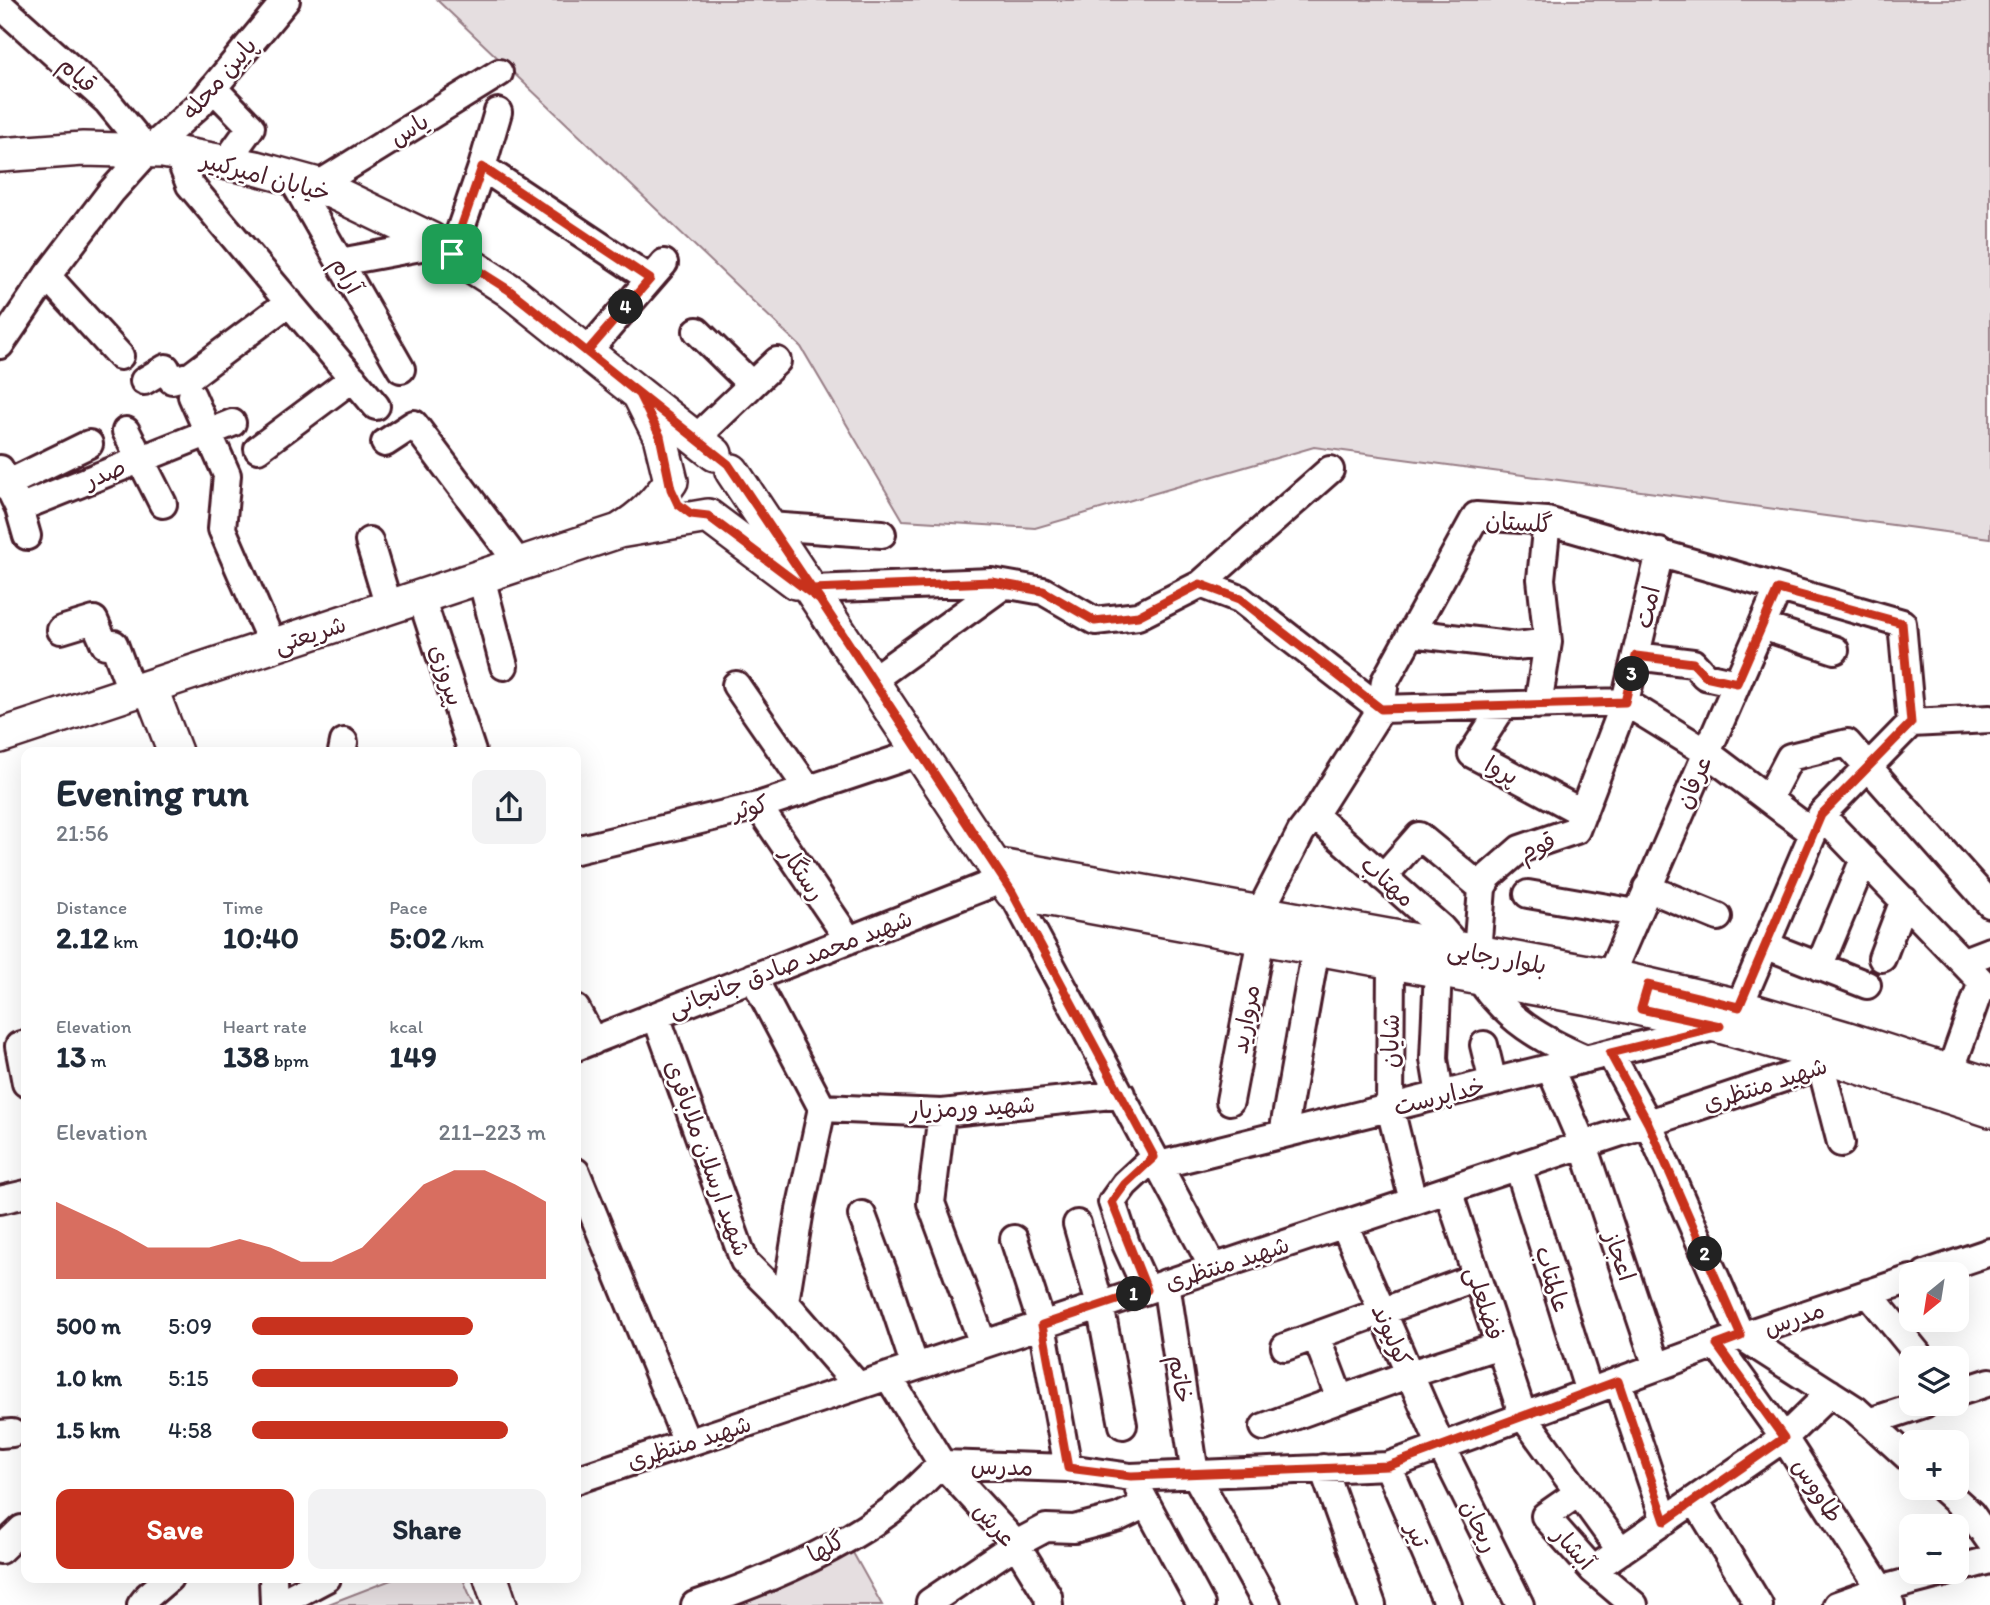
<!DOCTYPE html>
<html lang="en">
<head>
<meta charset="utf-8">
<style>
  :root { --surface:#fff; --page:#f2f2f3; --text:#1f2937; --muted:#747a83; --accent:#c8321e }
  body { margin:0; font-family:Itim,"Playpen Sans Arabic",sans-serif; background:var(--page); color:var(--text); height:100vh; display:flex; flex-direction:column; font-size:26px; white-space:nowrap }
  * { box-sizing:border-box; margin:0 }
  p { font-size:23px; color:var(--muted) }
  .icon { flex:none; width:38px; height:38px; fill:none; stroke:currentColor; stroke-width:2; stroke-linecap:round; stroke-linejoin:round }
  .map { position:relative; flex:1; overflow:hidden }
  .sheet { position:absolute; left:21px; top:747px; width:560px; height:836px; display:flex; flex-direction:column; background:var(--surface); border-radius:14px; box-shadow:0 7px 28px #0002 }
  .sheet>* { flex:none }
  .needle { width:46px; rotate:210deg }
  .buttons { position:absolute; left:1899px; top:1262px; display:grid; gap:14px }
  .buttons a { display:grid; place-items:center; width:70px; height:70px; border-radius:14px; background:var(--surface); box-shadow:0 7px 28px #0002; font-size:35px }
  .pin { position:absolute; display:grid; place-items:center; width:60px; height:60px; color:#fff; margin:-30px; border-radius:14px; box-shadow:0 4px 10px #0006 }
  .km { position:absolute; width:35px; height:35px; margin:-18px; border-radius:50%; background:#222; color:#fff; font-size:19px; line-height:35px; text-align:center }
  .round { display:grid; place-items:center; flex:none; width:74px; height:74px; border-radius:14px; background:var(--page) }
  .overview { display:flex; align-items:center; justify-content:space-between; height:119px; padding:0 35px }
  h1 { font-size:38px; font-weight:700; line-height:52px }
  .figures { display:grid; grid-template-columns:repeat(3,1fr); gap:10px; height:119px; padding:7px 35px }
  .figures div { display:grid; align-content:center }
  .figures b { font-size:30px; font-weight:700 }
  .figures small { font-size:19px; font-weight:400 }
  .figures p { font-size:19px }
  .chart { height:196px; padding:14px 35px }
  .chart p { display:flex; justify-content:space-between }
  .chart svg { width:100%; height:126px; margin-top:7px; fill:var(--accent); opacity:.7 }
  .primary-button { display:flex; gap:14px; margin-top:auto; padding:14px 35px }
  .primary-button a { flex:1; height:80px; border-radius:14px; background:var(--accent); color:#fff; font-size:28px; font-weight:700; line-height:80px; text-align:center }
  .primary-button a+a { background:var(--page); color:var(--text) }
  ul { padding:0 35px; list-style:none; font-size:23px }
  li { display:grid; grid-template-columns:112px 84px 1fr; align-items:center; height:52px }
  li i { height:18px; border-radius:9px; background:var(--accent) }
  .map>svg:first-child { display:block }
  .green { fill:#e5dee0; stroke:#987e86; stroke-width:2 }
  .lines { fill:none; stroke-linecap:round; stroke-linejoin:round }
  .minor-casing { stroke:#4a1f2b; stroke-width:32 }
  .major-casing { stroke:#4a1f2b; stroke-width:38 }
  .minor { stroke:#fff; stroke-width:26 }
  .major { stroke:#fff; stroke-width:33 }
  .route-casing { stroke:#fff; stroke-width:14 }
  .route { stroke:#c8321e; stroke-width:9 }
  .labels { text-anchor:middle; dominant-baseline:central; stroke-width:5; stroke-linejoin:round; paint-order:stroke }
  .street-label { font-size:24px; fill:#4a1f2b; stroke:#fff }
</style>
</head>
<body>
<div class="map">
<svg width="1990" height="1605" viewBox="0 0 1990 1605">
  <rect width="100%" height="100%" fill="#fff"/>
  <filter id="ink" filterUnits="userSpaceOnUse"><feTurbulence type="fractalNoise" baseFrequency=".0143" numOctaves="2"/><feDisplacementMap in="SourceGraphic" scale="14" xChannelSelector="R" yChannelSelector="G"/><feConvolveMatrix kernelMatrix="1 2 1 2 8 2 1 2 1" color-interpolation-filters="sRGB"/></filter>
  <g filter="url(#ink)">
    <!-- green -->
    <path class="green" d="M437 0H1990V538L1314 447 1035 528 903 520 801 347Z
      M852 1551 882 1605H737L771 1593Z
      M396 1578 463 1579 474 1605H326Z"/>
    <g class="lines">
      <!-- minor casing -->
      <g class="minor-casing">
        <path id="minor" d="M0 5 107 101 148 151
          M213 88 251 127 225 163
          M498 112 482 167 650 279
          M178 154 190 185 376 406
          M293 180 401 369
          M318 185 499 73
          M452 254 482 167
          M340 262 437 244
          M47 276 120 356
          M697 331 752 385
          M0 345 47 276 111 192 148 151 200 104 286 0
          M587 352 664 263
          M144 381 166 368 172 380 192 375 289 302
          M192 396 227 475 222 529 273 646
          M126 431 163 504
          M695 439 777 361
          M385 443 414 424 519 564
          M258 449 353 378
          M0 469 19 508 232 423
          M7 484 89 444
          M19 508 27 536
          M769 526 882 534
          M369 541 389 607
          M481 577 504 666
          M1201 584 1330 470
          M812 589 992 582 1043 591 1095 621 1138 616 1201 584 1240 599 1381 709 1625 702 1706 752 1813 833
          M421 597 472 752
          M1762 626 1835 650
          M61 630 94 620 105 645 114 644 132 693
          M1411 633 1516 646 1548 642
          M1636 656 1693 663 1705 676 1737 683
          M872 680 1004 585
          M736 685 808 789
          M1538 705 1548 642 1541 579 1547 521
          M1503 706 1472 754 1583 813
          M1911 723 1990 719
          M342 752 344 742
          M1768 799 1790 757 1847 743 1990 904
          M758 806 849 940
          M1314 815 1441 928 1460 950
          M1821 815 1982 982
          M576 850 758 806 920 752
          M1383 877 1419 836 1482 888
          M1647 888 1718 917
          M1012 892 1213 1267
          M1528 894 1636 913
          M1259 914 1301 832 1314 815 1381 709 1385 681 1476 516 1547 521 1902 623 1911 723
          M1765 945 1867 985
          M1477 953 1482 888 1489 876 1520 849 1576 830 1625 702 1660 552
          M1882 958 1904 900
          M1964 961 1990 951
          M1391 962 1390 1108 1413 1201
          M1819 967 1864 859
          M1438 970 1434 1059 1440 1095
          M1610 976 1778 589
          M753 977 822 1108 800 1210 785 1302
          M1479 978C1507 1020 1540 1039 1586 1059
          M1739 1007 1821 815 1911 723
          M576 1009 593 1041
          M656 1016 744 1261 785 1302 858 1386
          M26 1044 19 1046 26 1083
          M1484 1045 1493 1082
          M576 1047 1004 879
          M1610 1053 1648 1123 1741 1336 1856 1410 1911 1460
          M1821 1066 1841 1143
          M1550 1068 1583 1145 1657 1367
          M1950 1072 1982 982 1990 987
          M1230 1101 1261 938
          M822 1108 942 1113 1121 1094
          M942 1113 931 1203 983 1344
          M1283 1134 1316 948
          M1159 1165 1718 1026
          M1518 1166 1589 1392
          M576 1172 687 1443
          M1448 1190 1523 1416 1621 1551
          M0 1200 26 1194
          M862 1215 884 1274 915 1367
          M1077 1224 1100 1305 1123 1425
          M1344 1224 1441 1446 1520 1605
          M1014 1239 1042 1325 1068 1468
          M1925 1274 1990 1252
          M1166 1283 1195 1474 1267 1605
          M1147 1290 1126 1244 1112 1202 1125 1184 1154 1157
          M1868 1293 1921 1358
          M1316 1336 1340 1399
          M1717 1345 1784 1438 1891 1605
          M1285 1347 1477 1277
          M888 1376 942 1464 1016 1544 1048 1596 1049 1605
          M1618 1381 1665 1521
          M1956 1393 1990 1382
          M1869 1422 1924 1404
          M1264 1427 1410 1374 1500 1345
          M0 1434 12 1433
          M1388 1466 1448 1605
          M1323 1468 1372 1605
          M576 1480 1838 1060
          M1942 1488 1971 1514 1990 1541
          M1139 1490 1201 1605
          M1578 1493 1545 1516 1593 1570 1634 1605
          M1695 1500 1759 1605
          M0 1550 22 1529
          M1956 1569 1990 1560
          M1593 1570 1784 1438 1830 1393
          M273 1578 274 1605
          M930 1602 1016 1544 1046 1528 1074 1529 1119 1517 1146 1504
          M141 1605 148 1596 169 1578
          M276 1605 327 1578
          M695 1605C760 1583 839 1550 894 1508 911 1495 926 1478 942 1464L1068 1468 1131 1477 1388 1466 1741 1336 1911 1279
          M1837 1605 1882 1589 1947 1572"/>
      </g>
      <!-- major casing -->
      <g class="major-casing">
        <path id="major" d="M0 155 83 149 163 151 256 168 318 185 430 239 509 290 639 394
          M715 454 639 394 660 436 671 481C656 503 642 517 619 531L708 516 796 582
          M732 471 1012 892 1600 1000 1720 1026 1838 1060 1990 1110
          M150 687 175 752
          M0 736 619 531
          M994 865 1610 976 1726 1003 1845 1038 1990 1085
          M491 1578 500 1605"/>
      </g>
      <!-- minor -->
      <use href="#minor" class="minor"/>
      <!-- major -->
      <use href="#major" class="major"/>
    </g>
  </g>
  <g class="lines" filter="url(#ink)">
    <!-- route casing -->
    <g class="route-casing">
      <path id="route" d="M452 254 509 290 728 464 812 589 820 600C884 698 948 795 1012 892L1154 1157 1125 1184 1112 1202 1147 1290 1042 1325 1068 1468 1131 1476 1388 1466 1618 1381 1665 1521 1784 1438 1717 1345 1741 1336 1648 1123 1610 1053 1720 1026 1641 1009 1648 985 1739 1007 1821 815 1911 723 1902 623 1778 589 1737 683 1705 676 1693 663 1636 656 1625 702 1381 709 1240 599 1200 584 1138 616 1095 621 1043 591 992 582 812 589 820 600 708 516 691 514 678 504 671 489 660 436 639 394 587 352 650 279 482 167 452 254"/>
    </g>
    <!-- route -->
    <use href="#route" class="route"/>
  </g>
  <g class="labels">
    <!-- street labels -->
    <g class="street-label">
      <text transform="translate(78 74) rotate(42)">قیام</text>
      <text transform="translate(219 78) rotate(-49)">پایین محله</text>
      <text transform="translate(409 129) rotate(-32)">یاس</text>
      <text transform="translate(266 176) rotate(15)">خیابان امیرکبیر</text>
      <text transform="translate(347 275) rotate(60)">آرام</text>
      <text transform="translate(105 473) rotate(-22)">صدر</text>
      <text transform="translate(1519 522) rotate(4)">گلستان</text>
      <text transform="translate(1647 607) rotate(-77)">امت</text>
      <text transform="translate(310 634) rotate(-18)">شریعتی</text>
      <text transform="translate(447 675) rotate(72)">پیروزی</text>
      <text transform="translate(1502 770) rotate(28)">پروا</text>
      <text transform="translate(1693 782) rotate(-66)">عرفان</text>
      <text transform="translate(750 807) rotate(-15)">کوثر</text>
      <text transform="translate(1537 846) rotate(-23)">قوم</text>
      <text transform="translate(803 873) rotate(56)">رستگار</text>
      <text transform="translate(1388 881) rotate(42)">مهتاب</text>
      <text transform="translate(1497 957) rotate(10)">بلوار رجایی</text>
      <text transform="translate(790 963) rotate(-21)">شهید محمد صادق جانجانی</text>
      <text transform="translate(1245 1019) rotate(-79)">مروارید</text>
      <text transform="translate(1390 1041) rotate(-89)">شایان</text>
      <text transform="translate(1765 1084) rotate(-18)">شهید منتظری</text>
      <text transform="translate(1439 1096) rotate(-14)">خداپرست</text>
      <text transform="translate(972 1107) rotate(-3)">شهید ورمزیار</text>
      <text transform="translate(708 1158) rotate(70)">شهید ارسلان ملاباقری</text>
      <text transform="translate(1620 1256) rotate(71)">اعجاز</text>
      <text transform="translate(1227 1263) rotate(-18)">شهید منتظری</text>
      <text transform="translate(1553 1279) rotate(73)">عالمتاب</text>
      <text transform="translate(1485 1303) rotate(72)">فضلعلی</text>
      <text transform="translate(1794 1318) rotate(-19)">مدرس</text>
      <text transform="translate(1392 1335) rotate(66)">کولیوند</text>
      <text transform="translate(1181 1379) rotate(81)">خاتم</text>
      <text transform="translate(689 1442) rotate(-18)">شهید منتظری</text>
      <text transform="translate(1002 1466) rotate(2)">مدرس</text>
      <text transform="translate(1818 1490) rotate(57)">طاووس</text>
      <text transform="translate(995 1524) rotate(48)">عرش</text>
      <text transform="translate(1480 1526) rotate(64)">ریحان</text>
      <text transform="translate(1418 1535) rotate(67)">تیر</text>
      <text transform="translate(826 1547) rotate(-28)">گلها</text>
      <text transform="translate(1574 1548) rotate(48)">آبشار</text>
    </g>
  </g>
</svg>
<div class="buttons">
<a><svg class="needle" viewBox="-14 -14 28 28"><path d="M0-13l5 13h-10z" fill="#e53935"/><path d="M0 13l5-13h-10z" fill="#747a83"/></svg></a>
<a><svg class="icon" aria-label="layers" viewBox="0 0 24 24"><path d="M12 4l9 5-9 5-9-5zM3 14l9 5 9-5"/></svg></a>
<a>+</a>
<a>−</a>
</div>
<div class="pin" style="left:452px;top:254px;background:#1e9e55"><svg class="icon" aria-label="arrive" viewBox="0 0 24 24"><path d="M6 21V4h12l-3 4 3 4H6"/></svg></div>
<b class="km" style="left:1134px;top:1294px">1</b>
<b class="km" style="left:1705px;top:1254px">2</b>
<b class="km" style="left:1632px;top:674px">3</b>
<b class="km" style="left:626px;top:307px">4</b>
<section class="sheet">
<div class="overview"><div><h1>Evening run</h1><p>21:56</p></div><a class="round"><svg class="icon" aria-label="share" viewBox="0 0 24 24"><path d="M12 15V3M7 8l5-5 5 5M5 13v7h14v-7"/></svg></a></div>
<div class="figures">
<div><p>Distance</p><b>2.12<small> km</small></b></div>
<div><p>Time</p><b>10:40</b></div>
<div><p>Pace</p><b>5:02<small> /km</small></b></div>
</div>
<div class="figures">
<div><p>Elevation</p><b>13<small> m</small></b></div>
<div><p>Heart rate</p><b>138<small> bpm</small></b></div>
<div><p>kcal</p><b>149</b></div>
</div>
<div class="chart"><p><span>Elevation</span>211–223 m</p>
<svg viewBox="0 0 160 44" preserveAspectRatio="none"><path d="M0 44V17L10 22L20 27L30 33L40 33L50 33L60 30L70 33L80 38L90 38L100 33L110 22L120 11L130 6L140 6L150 11L160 17V44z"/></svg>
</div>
<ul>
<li><b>500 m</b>5:09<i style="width:75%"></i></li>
<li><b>1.0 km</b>5:15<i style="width:70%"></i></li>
<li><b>1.5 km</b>4:58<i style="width:87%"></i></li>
</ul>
<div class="primary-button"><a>Save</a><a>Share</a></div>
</section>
</div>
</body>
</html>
